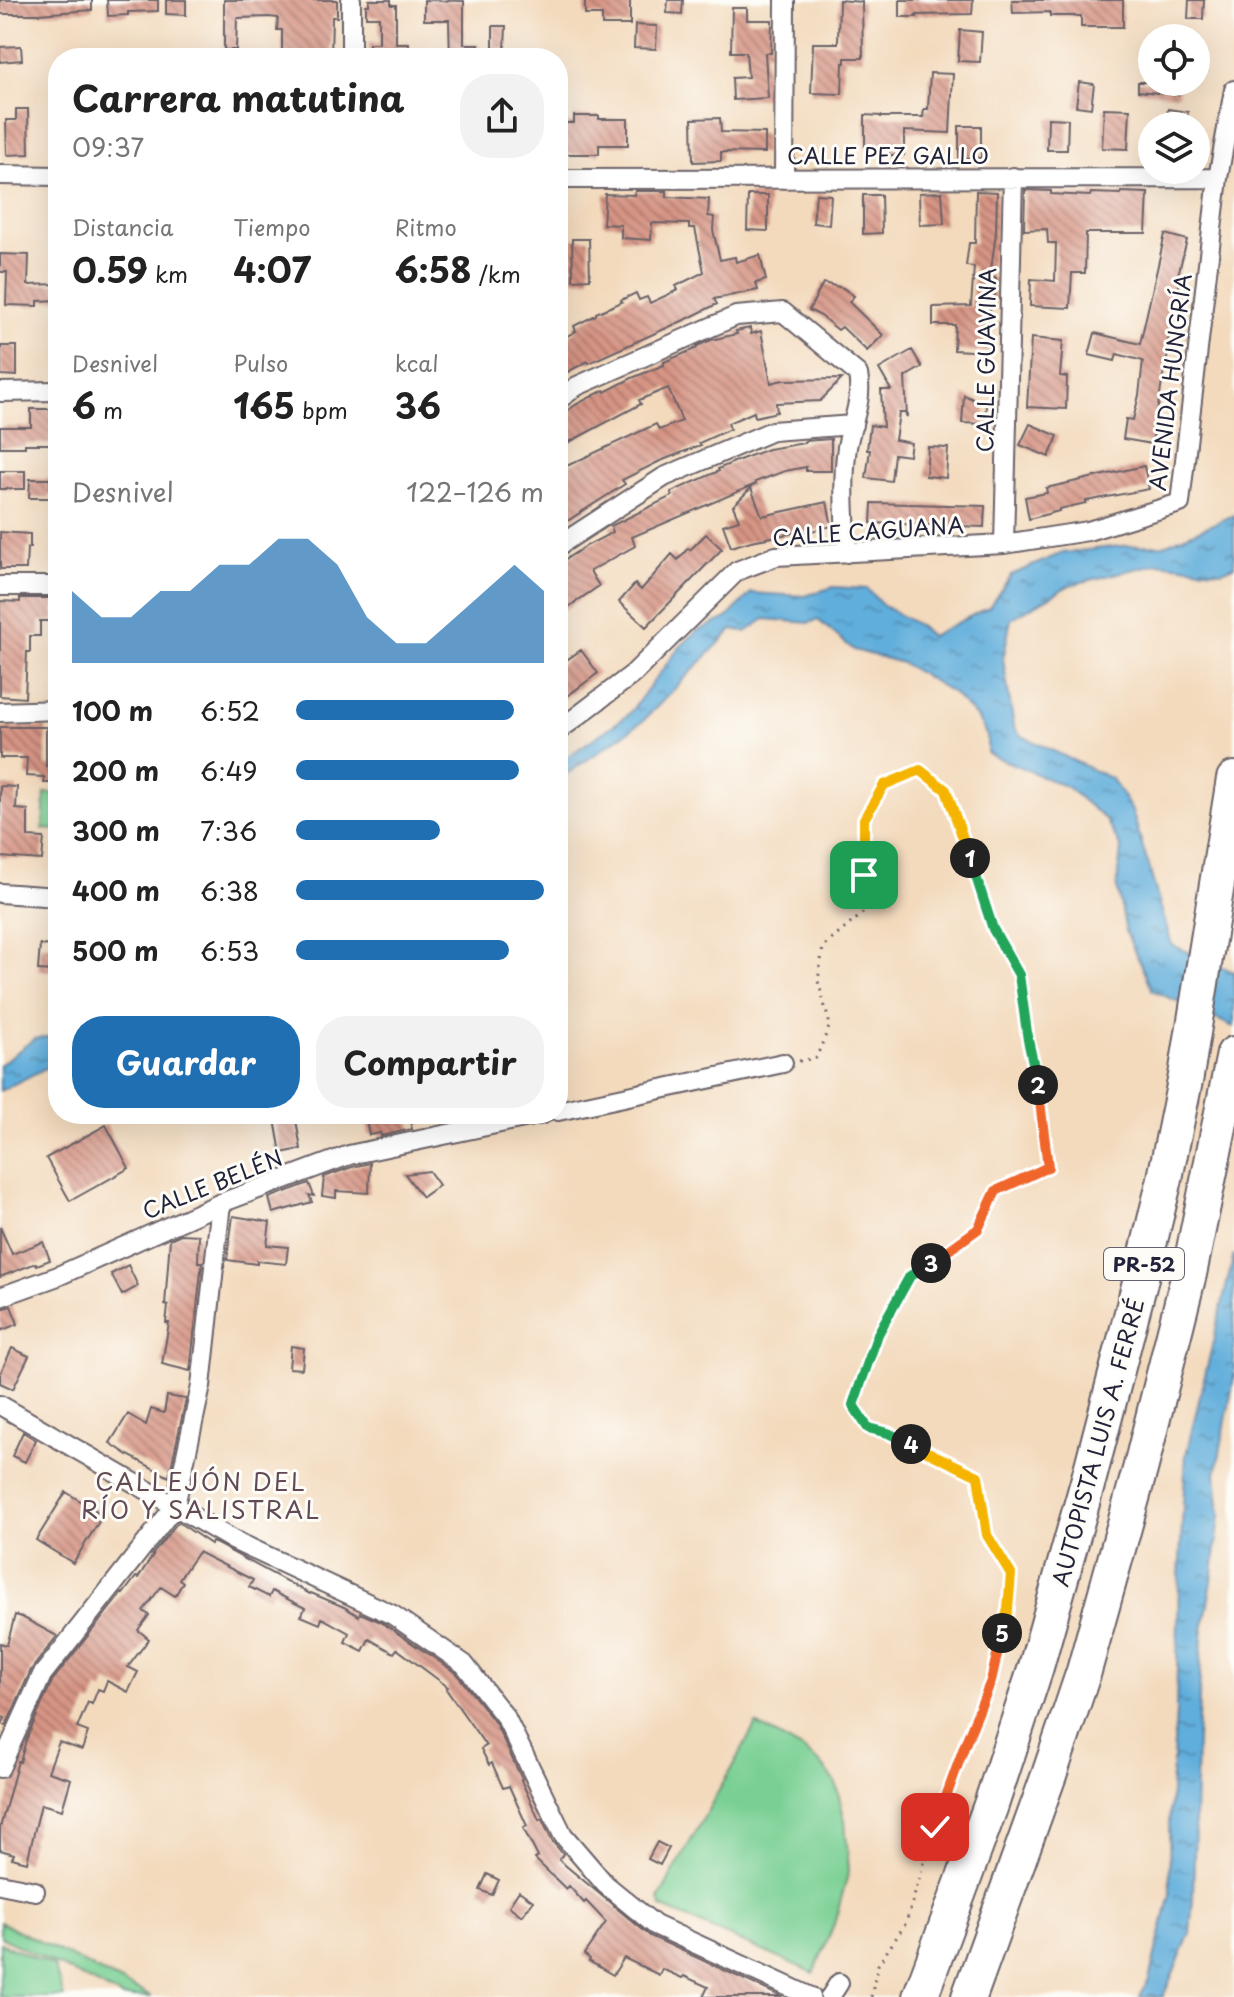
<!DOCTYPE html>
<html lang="es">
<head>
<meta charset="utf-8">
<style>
  :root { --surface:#fff; --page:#f2f2f2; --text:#222; --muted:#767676; --accent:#1f6fb2 }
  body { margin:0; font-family:"Playpen Sans",sans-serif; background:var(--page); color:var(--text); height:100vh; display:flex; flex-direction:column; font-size:30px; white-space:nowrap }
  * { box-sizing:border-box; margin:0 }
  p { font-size:26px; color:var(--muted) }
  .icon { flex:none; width:44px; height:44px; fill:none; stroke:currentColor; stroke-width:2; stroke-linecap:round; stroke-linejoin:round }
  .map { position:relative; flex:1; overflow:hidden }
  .panel { position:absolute; left:48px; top:48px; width:520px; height:1076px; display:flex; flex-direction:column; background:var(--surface); border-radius:32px; box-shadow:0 8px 32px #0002 }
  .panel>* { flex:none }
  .fabs { position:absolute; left:1138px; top:24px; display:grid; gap:16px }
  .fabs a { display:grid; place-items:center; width:72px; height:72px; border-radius:50%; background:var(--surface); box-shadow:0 8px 32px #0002; font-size:40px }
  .pin { position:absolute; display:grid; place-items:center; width:68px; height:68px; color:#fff; margin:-34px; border-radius:16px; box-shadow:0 4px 12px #0006 }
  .km { position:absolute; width:40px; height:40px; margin:-20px; border-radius:50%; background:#222; color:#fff; font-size:22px; line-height:40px; text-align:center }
  .round { display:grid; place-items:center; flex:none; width:84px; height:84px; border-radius:32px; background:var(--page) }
  .headline { display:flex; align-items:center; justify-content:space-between; height:136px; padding:0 24px }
  h1 { font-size:36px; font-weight:700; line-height:60px }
  .stats { display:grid; grid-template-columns:repeat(3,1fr); gap:12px; height:136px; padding:8px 24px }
  .stats div { display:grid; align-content:center }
  .stats b { font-size:34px; font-weight:700 }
  .stats small { font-size:22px; font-weight:400 }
  .stats p { font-size:22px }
  .chart { height:224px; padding:16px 24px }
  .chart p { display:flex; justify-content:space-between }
  .chart svg { width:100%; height:144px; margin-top:8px; fill:var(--accent); opacity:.7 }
  .primary-button { display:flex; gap:16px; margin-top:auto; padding:16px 24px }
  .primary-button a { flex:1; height:92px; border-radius:32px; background:var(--accent); color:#fff; font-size:32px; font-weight:700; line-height:92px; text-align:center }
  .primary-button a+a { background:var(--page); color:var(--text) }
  ul { padding:0 24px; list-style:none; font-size:26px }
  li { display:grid; grid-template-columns:128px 96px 1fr; align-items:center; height:60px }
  li i { height:20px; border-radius:10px; background:var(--accent) }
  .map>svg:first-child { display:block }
  .garden { fill:#7ad094; stroke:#4e7968; stroke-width:2 }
  .water { fill:url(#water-ripples); stroke:#42688b; stroke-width:2 }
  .building { fill:url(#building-back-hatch) }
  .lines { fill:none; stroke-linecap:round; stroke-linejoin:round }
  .minor-casing { stroke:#6b6268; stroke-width:22 }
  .motorway-casing { stroke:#6b6268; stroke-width:38 }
  .path { stroke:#6b6268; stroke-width:3; stroke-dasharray:2 6; stroke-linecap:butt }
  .minor { stroke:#fff; stroke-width:18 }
  .motorway { stroke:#fff; stroke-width:34 }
  .split-1-casing { stroke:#fff; stroke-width:16 }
  .split-2-casing { stroke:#fff; stroke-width:16 }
  .split-3-casing { stroke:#fff; stroke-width:16 }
  .split-4-casing { stroke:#fff; stroke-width:16 }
  .split-5-casing { stroke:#fff; stroke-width:16 }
  .split-6-casing { stroke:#fff; stroke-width:16 }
  .split-1 { stroke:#f5b400; stroke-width:10 }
  .split-2 { stroke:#22a559; stroke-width:10 }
  .split-3 { stroke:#f0652b; stroke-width:10 }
  .split-4 { stroke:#22a559; stroke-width:10 }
  .split-5 { stroke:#f5b400; stroke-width:10 }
  .split-6 { stroke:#f0652b; stroke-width:10 }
  .labels { text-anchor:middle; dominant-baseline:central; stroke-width:6; stroke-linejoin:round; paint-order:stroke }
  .shield { fill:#fdfcf7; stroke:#646373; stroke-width:2 }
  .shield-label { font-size:20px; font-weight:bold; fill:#22223b }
  .street-label { font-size:22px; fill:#22223b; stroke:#fdfcf7 }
  .neighbourhood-label { font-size:24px; letter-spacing:2px; fill:#614a55; stroke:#fdfcf7 }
</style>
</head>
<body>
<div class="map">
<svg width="1234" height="1997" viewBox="0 0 1234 1997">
  <defs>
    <pattern id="water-ripples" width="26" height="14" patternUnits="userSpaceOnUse" patternTransform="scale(2)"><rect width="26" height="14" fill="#61aedb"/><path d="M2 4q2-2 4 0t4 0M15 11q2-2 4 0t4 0" fill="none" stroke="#508db3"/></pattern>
    <pattern id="building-back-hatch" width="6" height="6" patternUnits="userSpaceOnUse" patternTransform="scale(2)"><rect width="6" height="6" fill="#d69484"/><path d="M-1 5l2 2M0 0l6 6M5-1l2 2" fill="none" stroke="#ad786d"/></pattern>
  </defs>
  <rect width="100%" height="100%" fill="#fdfcf7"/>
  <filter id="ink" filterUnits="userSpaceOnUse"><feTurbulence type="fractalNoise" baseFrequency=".0125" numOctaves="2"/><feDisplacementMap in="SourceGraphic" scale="16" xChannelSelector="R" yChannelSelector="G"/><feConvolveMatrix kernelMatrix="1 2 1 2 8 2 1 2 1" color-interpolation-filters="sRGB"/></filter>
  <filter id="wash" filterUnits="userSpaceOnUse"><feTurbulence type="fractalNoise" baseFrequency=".006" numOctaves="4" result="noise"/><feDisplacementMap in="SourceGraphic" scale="32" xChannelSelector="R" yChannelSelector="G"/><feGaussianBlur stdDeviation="1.8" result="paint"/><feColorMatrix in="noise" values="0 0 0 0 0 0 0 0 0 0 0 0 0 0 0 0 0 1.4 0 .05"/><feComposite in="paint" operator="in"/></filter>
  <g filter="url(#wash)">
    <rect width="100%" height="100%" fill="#f3dabd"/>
    <!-- garden -->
    <path class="garden" d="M45 793 58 794V830L43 829Z
      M756 1724 802 1749 820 1763 835 1781 845 1821 849 1871 834 1924 814 1973 661 1907 659 1898Z
      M0 1922 150 1996 152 1997H122L0 1937Z
      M0 1943 54 1966 64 1997H0Z"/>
    <!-- water -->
    <path class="water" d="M1234 515V566L1222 571 1159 563 1070 585 1011 619 1003 659 1014 727 1020 735 1112 779 1132 811 1172 945 1234 972V1027L1152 990 1126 932 1117 887 1121 848 1106 820 1067 787 987 753V736L978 719 953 693 902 663 854 650 818 620 808 623 765 619 746 632 732 630 643 721 558 780V763L628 715 679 648 697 631 727 618 751 593 805 596 833 587 867 589 882 605 916 624 931 636 989 607 1011 575 1062 553 1121 546 1164 545Z
      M58 1035V1062L0 1091V1065L34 1039Z
      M1234 1254V1378L1216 1474 1220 1516 1212 1581 1202 1636 1197 1740 1193 1898 1190 1933 1163 1997H1140L1149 1980 1170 1894 1169 1823 1176 1711 1179 1578 1186 1455Z"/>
    <g id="blocks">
      <!-- building -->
      <path class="building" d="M0 0H92V10L38 14H0Z
        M107 0H158V11L128 12V15L108 16Z
        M166 0H186V15L166 14Z
        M224 0H337V17H332L331 58 282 57V30H277L278 18 269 17 237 18 236 50H224Z
        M369 0H391V5H396V43H409L408 58H369V43H379V17H366V5H369Z
        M424 0 464 1V44H479V58H450L449 20H424Z
        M585 0H630V25H602V15H585Z
        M668 0H683L682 14 667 13Z
        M839 0 862 2 863 58H845V63H843L842 94 811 93 813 43H838Z
        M900 0H973L972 14 916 15 917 17H900Z
        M1012 0H1123V27H1081V16H1050V12L1013 13Z
        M1189 0H1204L1203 19H1188Z
        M732 8H747V20H772L771 53H765L768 98 733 100 732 78 748 77 746 52H731Z
        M635 25 657 26 656 49 634 48Z
        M493 26H506L505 49H493Z
        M960 30 982 32 980 62 958 61Z
        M21 46 22 60 0 62V47Z
        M930 73 953 74 950 133 904 131V155H889V149H865V115L881 116V117H923L924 109H928Z
        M1079 82 1094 84 1091 108 1076 106Z
        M1138 82H1180L1178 95 1138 91Z
        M1104 108 1130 109 1128 149 1102 148Z
        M16 109H28L29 154 7 155 6 120H16Z
        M1168 109 1188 112 1186 126H1165Z
        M574 116H599V119H628V145H599V154H558V123H574Z
        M720 118 721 132 765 133V153L721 152V161L693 162 692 119Z
        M1048 118 1068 119 1067 150H1047Z
        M959 126H981V158H959Z
        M1025 190 1051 191V194L1090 196 1091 193 1121 194V192L1148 193 1146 233H1086L1085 273H1072L1070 308 1030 306 1031 279 1055 281 1056 243H1048L1047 229 1024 230Z
        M635 191H667V197L709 199 708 216 714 217 713 230 720 260 735 257 736 262 760 255 766 280 756 283 758 290 714 299 717 304 691 317 589 363 588 361 558 377V341L576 331 574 326 596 315V313L622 302 621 300 636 293 639 300 647 297 650 303 678 290 676 286 704 272 695 228H689V224L652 223 651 240 621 238V225L603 224 605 194 634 195Z
        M976 191 997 192 996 232 990 278H996L994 305H990L988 352 954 350 955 325H933V307L971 306 974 267 966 266 969 243H975Z
        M942 192 944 224 920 225 919 193Z
        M816 194 831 195 829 225 813 223Z
        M748 195H768V231L747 230Z
        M863 195H881L882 233 863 234Z
        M1165 234 1187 240 1177 279 1180 280 1175 313 1167 344 1170 345 1163 376 1152 444 1123 439 1126 419 1133 420 1139 395 1143 361 1117 354 1115 361 1089 355 1095 333 1140 344Z
        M572 239H589L590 279 573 280Z
        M0 254 29 255 28 285 58 284V300L38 301V306L6 305 7 272H0Z
        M823 283 843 288 854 296 849 302 883 335 867 351 842 327 838 330 821 316 809 310Z
        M750 328 751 334 761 331 771 383 783 380 842 379 820 401 776 403 777 412 755 417 754 412 728 423 730 429 699 443 701 445 658 462 622 480 625 484 558 527V480L561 477 558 470 656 424 659 430 682 421 668 388 639 400 641 404 558 448V417L577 404 604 390 605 392 632 378 664 365V362L697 348V346L711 340 737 334 736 331Z
        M1031 338 1063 341 1060 376 1067 377 1066 409 1027 407Z
        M1 346H17V376L1 375Z
        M912 350 922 367 905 377 907 417 905 413H899L895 440 911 443 909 456 894 454 891 481 866 478 870 450H867L870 425 883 427 881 390H891L879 369Z
        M964 395 986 405 985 424 962 423Z
        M31 409H58V444H25V447H0V427H31Z
        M1030 424 1058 436 1049 457 1020 445Z
        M831 439V471H806V467L785 471 755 482 756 484 632 537 635 546 590 571 599 586 558 614V564L586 546 613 532 611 526 672 496 671 492 719 471 718 469 734 462 768 449 805 443V441Z
        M928 447 948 448 946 478 926 476Z
        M1144 466 1149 489 1086 501V503L1059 509V511L1029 519 1025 497 1047 493 1046 488Z
        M0 471H25V489H0Z
        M30 479H50V498H29Z
        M751 488 762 516 827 502 832 526 799 534V532L751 541 731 547 723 525 739 520 733 506Z
        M872 503 985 506 984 527 871 523Z
        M0 532 30 534V548H27L26 569H0Z
        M706 534 722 549 646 627 619 602 635 584 641 590 672 554 678 560 688 548 690 550Z
        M20 598H54V621H40V636H30V652H27L25 698 0 696V601L20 602Z
        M581 650 598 673 558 703V666Z
        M0 727H46V766L58 767V783H44V777L26 776 27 758H0Z
        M0 786 17 787 16 809 28 810V837L44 838 42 860 0 857Z
        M40 945 55 946 54 971 38 970Z
        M274 1114H295L301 1149 281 1153Z
        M365 1114H408L412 1129 381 1136 380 1133 369 1135Z
        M106 1125 129 1168 70 1201 46 1158Z
        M370 1163 369 1193 336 1191V1198L322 1196 324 1177 352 1167Z
        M429 1171 439 1185 422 1197 405 1174Z
        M309 1183 314 1196 309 1195 312 1202 273 1213 269 1198Z
        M233 1216 270 1222 267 1245 288 1247 286 1264 257 1261V1264L227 1260Z
        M0 1227 12 1254 43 1242 50 1260 37 1265 36 1263 0 1277Z
        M181 1234 199 1235 198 1262H202L190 1371 162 1364 169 1323H166L168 1306 165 1305 170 1239Z
        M128 1265 138 1286 122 1295 111 1274Z
        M11 1306 18 1324 0 1331V1309Z
        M291 1346 304 1348 302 1369 289 1368Z
        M12 1348 29 1356 13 1389 0 1383V1374Z
        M167 1396 186 1399 169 1477 128 1455 110 1443 128 1414 146 1425 151 1409 164 1413Z
        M23 1432 36 1440 25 1462 12 1456Z
        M66 1492 103 1515 73 1563 36 1540Z
        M178 1522 211 1544 212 1542 217 1544 310 1594 311 1593 344 1607 359 1616 360 1613 381 1622 456 1673 496 1724 522 1779 521 1780 539 1820 542 1819 552 1841 563 1854 559 1860 650 1936 782 1997H703L708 1987 684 1976 682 1978 662 1969 659 1975 624 1958 613 1975 589 1961 590 1959 584 1954 606 1922 586 1901 584 1903 569 1886 566 1889 535 1859 538 1857 523 1828 527 1826 509 1786 503 1788 492 1763 489 1765 481 1749 486 1746 446 1689 448 1687 397 1649 394 1653 369 1639 363 1651 345 1642 349 1633 322 1618 320 1624 301 1616 305 1608 272 1591 269 1597 249 1587 253 1580 198 1552 179 1579 183 1582 175 1596 161 1587 143 1611 149 1615 138 1630 149 1639 128 1667 138 1672 128 1692 107 1681 103 1691 98 1689 92 1704 88 1702 77 1728 88 1732 82 1750 59 1742 48 1772 71 1779 62 1810 41 1804 27 1862 12 1858 14 1854 0 1850V1828L18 1761 20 1762 26 1740 52 1681 122 1593 123 1594 136 1577 138 1578 153 1555H152Z
        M15 1615 22 1617 57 1636 31 1670 6 1726 2 1724 5 1718 0 1716V1643L7 1645Z
        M657 1842 669 1848 660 1865 648 1859Z
        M487 1874 499 1880 492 1895 480 1890Z
        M519 1891 533 1901 522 1916 509 1906Z"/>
    </g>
  </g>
  <g filter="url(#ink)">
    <use href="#blocks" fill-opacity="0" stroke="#6b6268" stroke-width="2"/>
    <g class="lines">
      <!-- minor casing -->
      <g class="minor-casing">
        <path id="minor" d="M351 58V0
          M0 175 58 176
          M558 179 1218 178
          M784 179 785 0
          M0 392 58 391
          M558 400 577 386 736 316 783 312 858 374C863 402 852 420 847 447 842 482 845 517 847 553
          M1004 544 1013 177
          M558 546 664 477 772 431 853 425
          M0 586H58
          M0 712 58 710
          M558 731 633 674 737 571 776 556 1004 544 1088 531 1180 503 1218 178 1234 90
          M0 893 58 897
          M558 1111 783 1063
          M0 1297 58 1276 221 1203 349 1155 543 1114
          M0 1405 233 1540 393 1615 464 1664 506 1718 563 1835 605 1884 655 1925 811 1997
          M0 1768 42 1675 175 1506 201 1386 221 1203
          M0 1884 35 1891
          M830 1997 839 1983"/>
      </g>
      <!-- motorway casing -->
      <g class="motorway-casing">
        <path id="motorway" d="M920 1997 991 1805 1036 1667 1089 1478 1140 1282 1164 1183 1186 1076 1234 779
          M969 1997 1049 1775 1084 1671 1141 1466 1189 1274 1234 1054"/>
      </g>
      <!-- path -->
      <path class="path" d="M799 1061 816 1058 830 1025 818 981 823 947 862 914 864 819 884 785 920 770 946 790 973 866 993 929 1019 975 1028 1040 1037 1080 1048 1167 996 1191 978 1229 910 1276 878 1334 853 1405 868 1428 888 1433 978 1476 987 1535 1011 1574 1008 1609 991 1681 935 1827 906 1923 878 1965 871 1997"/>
      <!-- minor -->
      <use href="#minor" class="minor"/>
      <!-- motorway -->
      <use href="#motorway" class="motorway"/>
    </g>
  </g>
  <g class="lines" filter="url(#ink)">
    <!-- split-1 casing -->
    <g class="split-1-casing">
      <path id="split-1" d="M864 875V819L884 785 920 770 946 790 970 858"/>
    </g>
    <!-- split-2 casing -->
    <g class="split-2-casing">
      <path id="split-2" d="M970 858 993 929 1019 975 1028 1040 1038 1085"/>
    </g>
    <!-- split-3 casing -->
    <g class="split-3-casing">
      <path id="split-3" d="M931 1263 978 1229 996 1191 1048 1167 1038 1085"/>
    </g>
    <!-- split-4 casing -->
    <g class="split-4-casing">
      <path id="split-4" d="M911 1444 888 1433 868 1428 853 1405 878 1334 910 1276 931 1263"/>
    </g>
    <!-- split-5 casing -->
    <g class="split-5-casing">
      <path id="split-5" d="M911 1444 978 1476 987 1535 1011 1574 1008 1609 1002 1633"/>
    </g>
    <!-- split-6 casing -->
    <g class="split-6-casing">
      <path id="split-6" d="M935 1827 966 1742 991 1681 1002 1633"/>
    </g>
    <!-- split-1 -->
    <use href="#split-1" class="split-1"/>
    <!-- split-2 -->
    <use href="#split-2" class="split-2"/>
    <!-- split-3 -->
    <use href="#split-3" class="split-3"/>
    <!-- split-4 -->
    <use href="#split-4" class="split-4"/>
    <!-- split-5 -->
    <use href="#split-5" class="split-5"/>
    <!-- split-6 -->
    <use href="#split-6" class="split-6"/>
  </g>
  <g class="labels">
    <!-- shield labels -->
    <rect class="shield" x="1104" y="1248" width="80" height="32" rx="6"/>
    <g class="shield-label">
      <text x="1144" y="1264">PR-52</text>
    </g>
    <!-- street labels -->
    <g class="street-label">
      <text x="888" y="154">CALLE PEZ GALLO</text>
      <text transform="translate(985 360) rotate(-89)">CALLE GUAVINA</text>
      <text transform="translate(1169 382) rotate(-83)">AVENIDA HUNGRÍA</text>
      <text transform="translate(868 530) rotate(-4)">CALLE CAGUANA</text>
      <text transform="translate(212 1183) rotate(-22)">CALLE BELÉN</text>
      <text transform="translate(1097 1442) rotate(-75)">AUTOPISTA LUIS A. FERRÉ</text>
    </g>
    <!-- neighbourhood labels -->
    <g class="neighbourhood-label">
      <text x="201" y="1481">CALLEJÓN DEL<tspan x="201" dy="28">RÍO Y SALISTRAL</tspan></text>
    </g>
  </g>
</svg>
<div class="fabs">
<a><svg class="icon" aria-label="locate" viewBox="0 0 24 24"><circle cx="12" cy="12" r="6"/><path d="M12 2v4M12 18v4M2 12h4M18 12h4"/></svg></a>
<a><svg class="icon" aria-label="layers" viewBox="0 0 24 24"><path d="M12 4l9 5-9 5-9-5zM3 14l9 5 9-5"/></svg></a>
</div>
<div class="pin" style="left:864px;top:875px;background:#1e9e55"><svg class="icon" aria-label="arrive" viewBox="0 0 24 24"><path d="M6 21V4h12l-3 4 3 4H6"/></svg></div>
<div class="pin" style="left:935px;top:1827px;background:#d93025"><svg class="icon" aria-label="check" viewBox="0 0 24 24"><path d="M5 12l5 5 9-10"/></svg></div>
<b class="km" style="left:970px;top:858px">1</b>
<b class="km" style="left:1038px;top:1085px">2</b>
<b class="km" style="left:931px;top:1263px">3</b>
<b class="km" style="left:911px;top:1444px">4</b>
<b class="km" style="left:1002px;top:1633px">5</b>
<section class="panel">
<div class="headline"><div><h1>Carrera matutina</h1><p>09:37</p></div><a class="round"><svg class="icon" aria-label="share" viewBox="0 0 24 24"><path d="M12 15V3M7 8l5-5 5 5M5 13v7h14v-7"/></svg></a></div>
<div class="stats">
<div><p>Distancia</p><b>0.59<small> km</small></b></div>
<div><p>Tiempo</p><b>4:07</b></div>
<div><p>Ritmo</p><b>6:58<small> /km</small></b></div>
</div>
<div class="stats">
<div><p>Desnivel</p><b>6<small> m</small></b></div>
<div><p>Pulso</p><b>165<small> bpm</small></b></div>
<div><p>kcal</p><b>36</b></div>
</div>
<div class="chart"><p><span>Desnivel</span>122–126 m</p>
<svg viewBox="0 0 160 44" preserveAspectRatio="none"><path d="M0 44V22L10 30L20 30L30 22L40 22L50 14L60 14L70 6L80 6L90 14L100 30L110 38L120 38L130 30L140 22L150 14L160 22V44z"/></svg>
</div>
<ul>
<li><b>100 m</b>6:52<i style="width:88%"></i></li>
<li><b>200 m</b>6:49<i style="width:90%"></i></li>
<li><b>300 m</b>7:36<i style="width:58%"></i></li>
<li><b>400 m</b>6:38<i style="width:100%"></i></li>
<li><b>500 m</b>6:53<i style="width:86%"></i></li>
</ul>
<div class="primary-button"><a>Guardar</a><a>Compartir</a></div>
</section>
</div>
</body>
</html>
